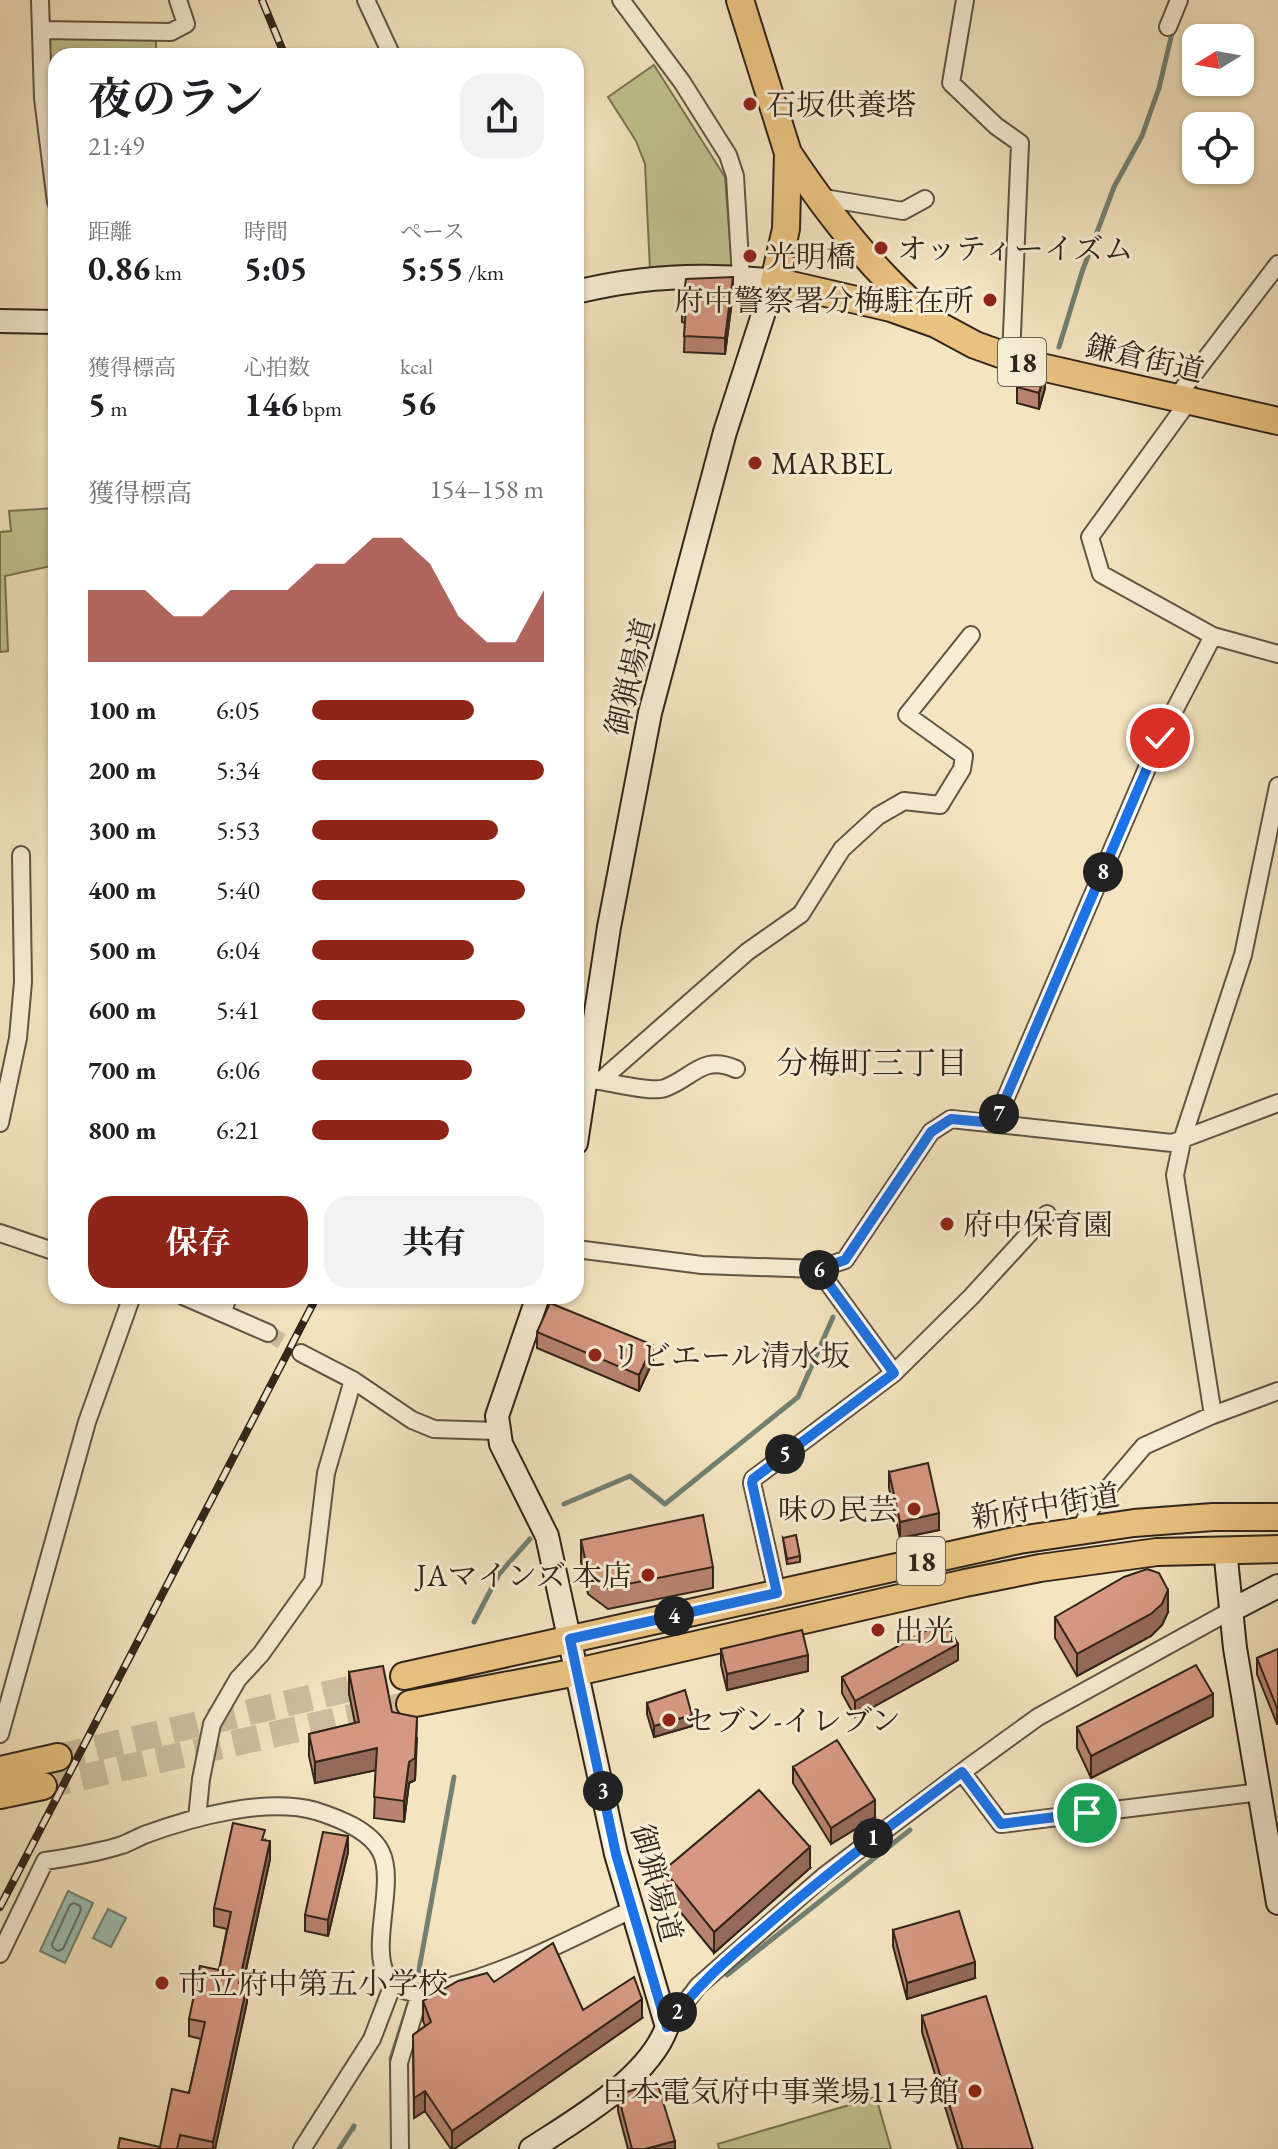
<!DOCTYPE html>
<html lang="ja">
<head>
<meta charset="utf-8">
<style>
  :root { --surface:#fff; --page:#f2f2f2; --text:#202124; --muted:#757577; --accent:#8f2418 }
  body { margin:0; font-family:"EB Garamond","Noto Serif JP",serif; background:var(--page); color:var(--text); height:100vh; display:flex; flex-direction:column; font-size:30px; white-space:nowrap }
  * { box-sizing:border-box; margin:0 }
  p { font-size:26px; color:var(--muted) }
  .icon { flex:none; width:44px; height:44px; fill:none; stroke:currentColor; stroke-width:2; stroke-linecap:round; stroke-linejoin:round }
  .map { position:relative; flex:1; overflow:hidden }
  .drawer { position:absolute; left:48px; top:48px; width:536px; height:1256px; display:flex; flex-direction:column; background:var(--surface); border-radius:24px; box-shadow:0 2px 6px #0004 }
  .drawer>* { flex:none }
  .needle { width:52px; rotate:259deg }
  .tools { position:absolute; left:1182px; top:24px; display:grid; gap:16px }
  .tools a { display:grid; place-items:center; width:72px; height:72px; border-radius:16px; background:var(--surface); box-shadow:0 2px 6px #0004; font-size:40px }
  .pin { position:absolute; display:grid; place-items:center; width:68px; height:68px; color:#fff; margin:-34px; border:4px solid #fff; border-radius:50%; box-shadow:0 2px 8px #0007 }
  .km { position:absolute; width:40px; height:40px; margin:-20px; border-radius:50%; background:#222; color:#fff; font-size:22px; line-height:40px; text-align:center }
  .round { display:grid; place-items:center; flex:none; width:84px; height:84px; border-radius:24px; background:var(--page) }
  .headline { display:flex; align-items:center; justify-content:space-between; height:136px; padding:0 40px }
  h1 { font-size:44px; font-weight:700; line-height:60px }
  .metrics { display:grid; grid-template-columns:repeat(3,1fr); gap:12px; height:136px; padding:8px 40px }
  .metrics div { display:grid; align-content:center }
  .metrics b { font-size:34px; font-weight:700 }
  .metrics small { font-size:22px; font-weight:400 }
  .metrics p { font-size:22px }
  .chart { height:224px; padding:16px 40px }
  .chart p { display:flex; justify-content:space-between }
  .chart svg { width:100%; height:144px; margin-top:8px; fill:var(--accent); opacity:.7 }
  .primary-button { display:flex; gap:16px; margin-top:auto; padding:16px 40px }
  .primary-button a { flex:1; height:92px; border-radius:24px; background:var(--accent); color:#fff; font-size:32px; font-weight:700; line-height:92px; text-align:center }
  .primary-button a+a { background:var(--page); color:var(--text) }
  ul { padding:0 40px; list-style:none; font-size:26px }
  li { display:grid; grid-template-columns:128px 96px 1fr; align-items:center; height:60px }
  li i { height:20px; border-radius:10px; background:var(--accent) }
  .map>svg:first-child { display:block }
  .green { fill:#c0c38f; stroke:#787454; stroke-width:2 }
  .water { fill:#9cbfb0; stroke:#718174; stroke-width:2 }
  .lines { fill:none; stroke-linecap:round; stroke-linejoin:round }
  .shore { stroke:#667265; stroke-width:2 }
  .stream { stroke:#718174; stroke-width:5 }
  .street-tunnel { stroke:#cdbe9f; stroke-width:16; stroke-dasharray:16 8; stroke-linecap:butt }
  .primary-tunnel { stroke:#cdbe9f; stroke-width:26; stroke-dasharray:26 13; stroke-linecap:butt }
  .street-casing { stroke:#625444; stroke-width:20 }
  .secondary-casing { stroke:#31241a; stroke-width:26 }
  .primary-casing { stroke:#31241a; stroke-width:30 }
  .street { stroke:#f8eed6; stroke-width:16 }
  .secondary { stroke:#f8eed6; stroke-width:22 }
  .primary { stroke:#eac280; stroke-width:26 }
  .rail-casing { stroke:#31241a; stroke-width:8 }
  .rail { stroke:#f8eed6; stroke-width:5; stroke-dasharray:15; stroke-linecap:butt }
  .wall { fill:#b88370; stroke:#31241a; stroke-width:2 }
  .shaded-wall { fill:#966a5b; stroke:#31241a; stroke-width:2 }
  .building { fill:#d69882; stroke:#31241a; stroke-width:2 }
  .route-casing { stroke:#fff; stroke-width:16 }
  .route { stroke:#1a73e8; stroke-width:10 }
  .poi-dot { fill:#8f2418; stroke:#f8eed6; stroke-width:3 }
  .labels { text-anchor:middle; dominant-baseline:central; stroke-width:6; stroke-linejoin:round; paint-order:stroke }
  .shield { fill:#f8eed6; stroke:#6d6152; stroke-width:2 }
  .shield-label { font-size:28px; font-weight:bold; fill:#31241a }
  .poi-label { font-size:30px; fill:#31241a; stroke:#f8eed6; text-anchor:start }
  .street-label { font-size:30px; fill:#31241a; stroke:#f8eed6 }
  .neighbourhood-label { font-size:32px; fill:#31241a; stroke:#f8eed6 }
</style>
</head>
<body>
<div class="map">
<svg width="1278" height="2149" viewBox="0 0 1278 2149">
  <rect width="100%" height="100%" fill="#f4e5c0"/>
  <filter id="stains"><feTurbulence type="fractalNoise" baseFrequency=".0025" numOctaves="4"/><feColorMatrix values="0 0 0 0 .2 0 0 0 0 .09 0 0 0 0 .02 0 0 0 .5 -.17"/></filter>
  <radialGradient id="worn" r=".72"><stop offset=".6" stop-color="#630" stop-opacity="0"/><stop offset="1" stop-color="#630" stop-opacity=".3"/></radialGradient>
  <!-- green -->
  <path class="green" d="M44 36 156 37V56H56V71H45Z
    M654 65 725 177 732 266 717 271 650 270 645 164 636 141 608 97Z
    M56 508V565L5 576 8 651 0 652V532L11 531 9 511Z
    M876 2097 891 2149H719L718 2144Z"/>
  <!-- water -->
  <path class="water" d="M68 1891 93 1903 65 1963 40 1951Z
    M108 1909 126 1918 111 1947 93 1938Z"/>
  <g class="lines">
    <!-- shore -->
    <path class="shore" d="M74 1903 80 1906 81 1910 63 1949 58 1951 53 1948 52 1944 70 1905Z"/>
    <!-- stream -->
    <path class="stream" d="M1059 347 1082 272 1114 187 1142 136 1159 88 1173 29
      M564 1504 630 1476 665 1504 798 1397 833 1317
      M474 1622 499 1574 530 1539
      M418 1975 454 1777
      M727 1975 910 1830
      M391 2059 409 2003
      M339 2149 354 2126 353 2129"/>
    <!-- street-tunnel -->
    <path class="street-tunnel" d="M268 1333 301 1353"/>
    <!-- primary-tunnel -->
    <path class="primary-tunnel" d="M58 1757 404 1676
      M43 1786 410 1704"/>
    <!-- street casing -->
    <g class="street-casing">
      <path id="street" d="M40 0 43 98 56 202
        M366 0 392 56
        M621 0 682 82 728 155 735 176 741 278
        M965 0 951 83 996 126 1020 143 1011 358
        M1168 27 1179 0
        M41 30 171 32 186 24 178 0
        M818 197 903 211 925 199
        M1175 399 1278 264
        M1188 402 1090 537 1101 574 1213 636 1278 654
        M585 1080 600 1081 747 952 801 914 842 849 878 816 904 801 940 805 962 769 964 756 907 715 971 635
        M600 1081C615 1083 652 1093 665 1088 693 1078 702 1054 736 1069
        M0 1123 18 1038 23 982 21 855
        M995 1123 1160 738 1213 636
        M0 1233 56 1252
        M576 1249 702 1265 818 1269 845 1260 931 1132 951 1119 1172 1143 1278 1103
        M818 1269 894 1373
        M183 1296 268 1333
        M223 1312 228 1296
        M301 1353 353 1380
        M1213 1415 1278 1391
        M1080 1529 1092 1507 1144 1446 1213 1415 1175 1175 1183 1137 1243 955 1278 786
        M777 1593 752 1483 753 1479 894 1373 971 1297 1047 1214
        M0 1734 87 1422 132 1296
        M962 1772 1001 1824 1260 1792
        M197 1818 201 1779 212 1724 238 1679 261 1654 313 1581 326 1473 353 1380 412 1420 434 1429 497 1431
        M0 1954 45 1861C71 1857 97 1853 122 1845 130 1842 137 1838 144 1835 192 1817 266 1797 316 1811 338 1818 370 1830 381 1852 401 1892 349 1988 418 1993 427 1993 438 1989 447 1987 512 1971 571 1938 631 1910
        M667 2027 698 1986 824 1876 969 1767 1038 1717 1232 1610
        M302 2149 372 2039 393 1984
        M400 2149 399 2063 420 1993"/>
    </g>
    <!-- secondary casing -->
    <g class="secondary-casing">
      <path id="secondary" d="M576 292C640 276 708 273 774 281L725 432 650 713 609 927 576 1143
        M0 321 56 322
        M1225 1549 1235 1648 1278 1903
        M1232 1610 1278 1586
        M531 2149C577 2119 648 2079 667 2027L616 1854 547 1536 501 1444 497 1416 538 1296"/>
    </g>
    <!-- primary casing -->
    <g class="primary-casing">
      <path id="primary" d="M740 0 788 153 786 229 774 281 891 308 936 324 975 345 1028 364 1278 421
        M788 153C827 212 871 269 925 315
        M404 1676 1019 1540 1134 1523 1213 1517H1278
        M410 1704 577 1672 965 1583 1040 1568 1157 1552 1278 1549
        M0 1770 58 1757
        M0 1795 43 1786"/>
    </g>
    <!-- street -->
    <use href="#street" class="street"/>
    <!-- secondary -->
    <use href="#secondary" class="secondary"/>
    <!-- primary -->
    <use href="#primary" class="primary"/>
    <!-- rail casing -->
    <g class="rail-casing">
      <path id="rail" d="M262 0 285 56
        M0 1907 317 1296"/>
    </g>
    <!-- rail -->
    <use href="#rail" class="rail"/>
  </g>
  <!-- wall -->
  <path class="wall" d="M733 293 725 354 684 352 685 323 682 322V306Z
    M1017 387 1045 388 1039 409 1017 403Z
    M537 1332 653 1361 639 1391 537 1348Z
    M889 1472 939 1530 900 1538 889 1488Z
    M783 1538 800 1556V1562L787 1564Z
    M581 1540 713 1567V1588L608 1609 588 1594 581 1562Z
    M1168 1612 1162 1625 1151 1636 1077 1676 1055 1638V1617Z
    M721 1649 808 1671 727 1690 721 1665Z
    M1278 1649V1724H1277L1257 1674V1658Z
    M958 1660 855 1717 842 1693V1677Z
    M349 1672 392 1712 417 1738 415 1780 409 1783 404 1822 374 1818 376 1770 315 1783 309 1756V1734L355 1723 349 1694Z
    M647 1703 692 1726 654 1737 647 1714Z
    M1213 1716 1091 1778 1077 1748V1727Z
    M793 1767 875 1817 831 1844 793 1783Z
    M265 1840 270 1859 243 1984 247 2002 215 2149H118L160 2147 189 2093 201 2039 189 2036V2019L219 1970 227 1929 214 1926V1908Z
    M348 1852 328 1936 305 1931V1915Z
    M810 1868 714 1953 664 1892V1870Z
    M893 1930 975 1978 907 1999 893 1946Z
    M494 1982 583 2010 642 2018 454 2149H451L425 2111 414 2118 413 2035 425 2026 423 2021V2001Z
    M922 2016 1033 2149H958L922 2032Z
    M618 2095 675 2149H628L618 2111Z"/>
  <!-- shaded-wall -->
  <path class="shaded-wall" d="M733 277V293L725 354V338Z
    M1045 372V388L1039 409V393Z
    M653 1345V1361L639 1391V1375Z
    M939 1513V1530L900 1538V1522Z
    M1168 1590V1612L1162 1625 1151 1636 1077 1676V1654Z
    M958 1644V1660L855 1717V1701Z
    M808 1655V1671L727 1690V1674Z
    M1213 1694V1716L1091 1778V1756Z
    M1278 1707V1724H1277V1708Z
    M692 1715V1726L654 1737V1726Z
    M417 1717 415 1780 409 1783 404 1822V1801L409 1762Z
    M377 1748V1770L315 1783V1762Z
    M875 1800V1817L831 1844V1828Z
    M348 1836V1852L328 1936V1920Z
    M270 1841V1859L239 2001V1983Z
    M810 1847V1868L714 1953V1932Z
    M975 1962V1978L907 1999V1983Z
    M247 1985V2002L215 2149H213V2142Z
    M642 1999V2018L454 2149H452V2131Z
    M425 2091V2111L414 2118V2098Z
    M675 2141V2149H645Z"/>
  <!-- building -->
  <path class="building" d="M733 277 725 338 684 336 686 308 682 306 686 279Z
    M1022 366 1045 372 1039 393 1017 387Z
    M550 1303 653 1345 639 1375 537 1332Z
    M928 1463 939 1513 900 1522 889 1472Z
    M703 1515 713 1567 608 1588 588 1573 581 1540Z
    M796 1535 800 1556 787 1559 783 1538Z
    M1147 1569 1159 1573 1168 1590 1162 1604 1151 1614 1077 1654 1055 1617 1124 1577Z
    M945 1620 958 1644 855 1701 842 1677Z
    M802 1630 808 1655 727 1674 721 1649Z
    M1278 1649V1707L1277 1708 1257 1658Z
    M1196 1665 1213 1694 1091 1756 1077 1727Z
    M383 1666 392 1712 417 1717 415 1758 409 1762 404 1801 374 1797 377 1748 315 1762 309 1734 359 1722 349 1672Z
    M685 1690 692 1715 654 1726 647 1703Z
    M837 1740 875 1800 831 1828 793 1767Z
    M759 1790 810 1847 714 1932 664 1870Z
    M233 1823 265 1830 262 1840 270 1841 239 1983 247 1985 213 2142 180 2135 177 2149H118L120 2138 160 2147 172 2089 189 2093 205 2022 189 2019 200 1966 219 1970 231 1912 214 1908Z
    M323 1832 348 1836 328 1920 305 1915Z
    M959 1911 975 1962 907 1983 893 1930Z
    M553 1943 583 2010 634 1977 642 1999 452 2131 425 2091 414 2098 413 2035 431 2022 423 2001 458 1981 487 1973 494 1982Z
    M986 1996 1033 2149H963L922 2016Z
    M657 2082 675 2141 645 2149H632L618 2095Z"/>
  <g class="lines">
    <!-- route casing -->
    <g class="route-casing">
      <path id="route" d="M1087 1813 1001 1824 962 1772C895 1822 828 1872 765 1927 729 1958 694 1987 667 2027L616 1854 570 1639 777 1593 752 1483 753 1479 894 1373 818 1269 845 1260 931 1132 951 1119 995 1123 1160 738"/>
    </g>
    <!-- route -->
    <use href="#route" class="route"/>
  </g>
  <!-- markers -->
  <g class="poi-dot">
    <circle cx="750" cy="104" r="8"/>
    <circle cx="881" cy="248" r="8"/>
    <circle cx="750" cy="256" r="8"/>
    <circle cx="990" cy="300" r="8"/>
    <circle cx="755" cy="463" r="8"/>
    <circle cx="947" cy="1224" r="8"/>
    <circle cx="595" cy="1355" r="8"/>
    <circle cx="914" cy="1509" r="8"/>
    <circle cx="648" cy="1575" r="8"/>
    <circle cx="878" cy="1630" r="8"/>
    <circle cx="669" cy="1720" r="8"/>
    <circle cx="162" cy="1983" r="8"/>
    <circle cx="975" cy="2091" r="8"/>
  </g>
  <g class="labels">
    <!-- shield labels -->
    <g class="shield">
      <rect x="998" y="338" width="48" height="48" rx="6"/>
      <rect x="897" y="1537" width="48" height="48" rx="6"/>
    </g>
    <g class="shield-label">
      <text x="1022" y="362">18</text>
      <text x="921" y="1561">18</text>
    </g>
    <!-- poi labels -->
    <g class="poi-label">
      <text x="766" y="104">石坂供養塔</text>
      <text x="897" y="248">オッティーイズム</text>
      <text x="766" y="256">光明橋</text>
      <text x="974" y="300" text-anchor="end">府中警察署分梅駐在所</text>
      <text x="771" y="463">MARBEL</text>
      <text x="963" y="1224">府中保育園</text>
      <text x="611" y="1355">リビエール清水坂</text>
      <text x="898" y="1509" text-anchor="end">味の民芸</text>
      <text x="632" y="1575" text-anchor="end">JAマインズ 本店</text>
      <text x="894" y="1630">出光</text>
      <text x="685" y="1720">セブン-イレブン</text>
      <text x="178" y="1983">市立府中第五小学校</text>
      <text x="959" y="2091" text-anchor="end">日本電気府中事業場11号館</text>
    </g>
    <!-- street labels -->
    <g class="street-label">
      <text transform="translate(1145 358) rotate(13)">鎌倉街道</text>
      <text transform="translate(630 677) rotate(-76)">御猟場道</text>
      <text transform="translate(1045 1506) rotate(-9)">新府中街道</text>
      <text transform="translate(657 1883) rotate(75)">御猟場道</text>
    </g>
    <!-- neighbourhood labels -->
    <g class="neighbourhood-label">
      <text x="872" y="1063">分梅町三丁目</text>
    </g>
  </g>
  <rect width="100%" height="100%" filter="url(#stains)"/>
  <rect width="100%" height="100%" fill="url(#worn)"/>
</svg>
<div class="tools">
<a><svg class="needle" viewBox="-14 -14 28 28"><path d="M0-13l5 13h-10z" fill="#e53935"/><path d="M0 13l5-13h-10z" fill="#757577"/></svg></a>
<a><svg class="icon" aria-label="locate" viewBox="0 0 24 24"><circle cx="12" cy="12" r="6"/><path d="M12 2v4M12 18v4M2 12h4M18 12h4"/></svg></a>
</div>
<div class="pin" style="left:1087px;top:1813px;background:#1e9e55"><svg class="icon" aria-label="arrive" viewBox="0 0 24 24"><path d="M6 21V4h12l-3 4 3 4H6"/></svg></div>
<div class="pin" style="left:1160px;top:738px;background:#d93025"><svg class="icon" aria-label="check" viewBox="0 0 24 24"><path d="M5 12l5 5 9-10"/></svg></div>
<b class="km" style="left:873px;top:1838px">1</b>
<b class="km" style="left:677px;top:2012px">2</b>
<b class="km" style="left:603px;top:1791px">3</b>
<b class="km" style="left:674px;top:1616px">4</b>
<b class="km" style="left:785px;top:1454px">5</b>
<b class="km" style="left:819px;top:1270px">6</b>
<b class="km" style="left:999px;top:1114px">7</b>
<b class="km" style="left:1103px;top:872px">8</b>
<section class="drawer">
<div class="headline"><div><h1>夜のラン</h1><p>21:49</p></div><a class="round"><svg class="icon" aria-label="share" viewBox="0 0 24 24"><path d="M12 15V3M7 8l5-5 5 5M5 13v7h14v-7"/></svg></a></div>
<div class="metrics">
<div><p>距離</p><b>0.86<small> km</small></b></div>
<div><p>時間</p><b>5:05</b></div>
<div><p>ペース</p><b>5:55<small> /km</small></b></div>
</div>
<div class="metrics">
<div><p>獲得標高</p><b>5<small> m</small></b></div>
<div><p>心拍数</p><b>146<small> bpm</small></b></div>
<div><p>kcal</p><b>56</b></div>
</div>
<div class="chart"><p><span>獲得標高</span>154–158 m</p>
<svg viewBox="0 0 160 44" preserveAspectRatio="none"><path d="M0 44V22L10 22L20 22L30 30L40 30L50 22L60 22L70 22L80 14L90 14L100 6L110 6L120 14L130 30L140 38L150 38L160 22V44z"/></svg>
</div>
<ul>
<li><b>100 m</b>6:05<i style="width:70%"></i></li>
<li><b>200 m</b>5:34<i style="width:100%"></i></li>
<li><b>300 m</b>5:53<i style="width:80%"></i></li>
<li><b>400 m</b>5:40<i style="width:92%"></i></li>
<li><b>500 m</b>6:04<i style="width:70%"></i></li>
<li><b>600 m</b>5:41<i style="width:92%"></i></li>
<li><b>700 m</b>6:06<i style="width:69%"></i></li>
<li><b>800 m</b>6:21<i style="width:59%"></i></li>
</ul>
<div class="primary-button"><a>保存</a><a>共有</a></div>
</section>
</div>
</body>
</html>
